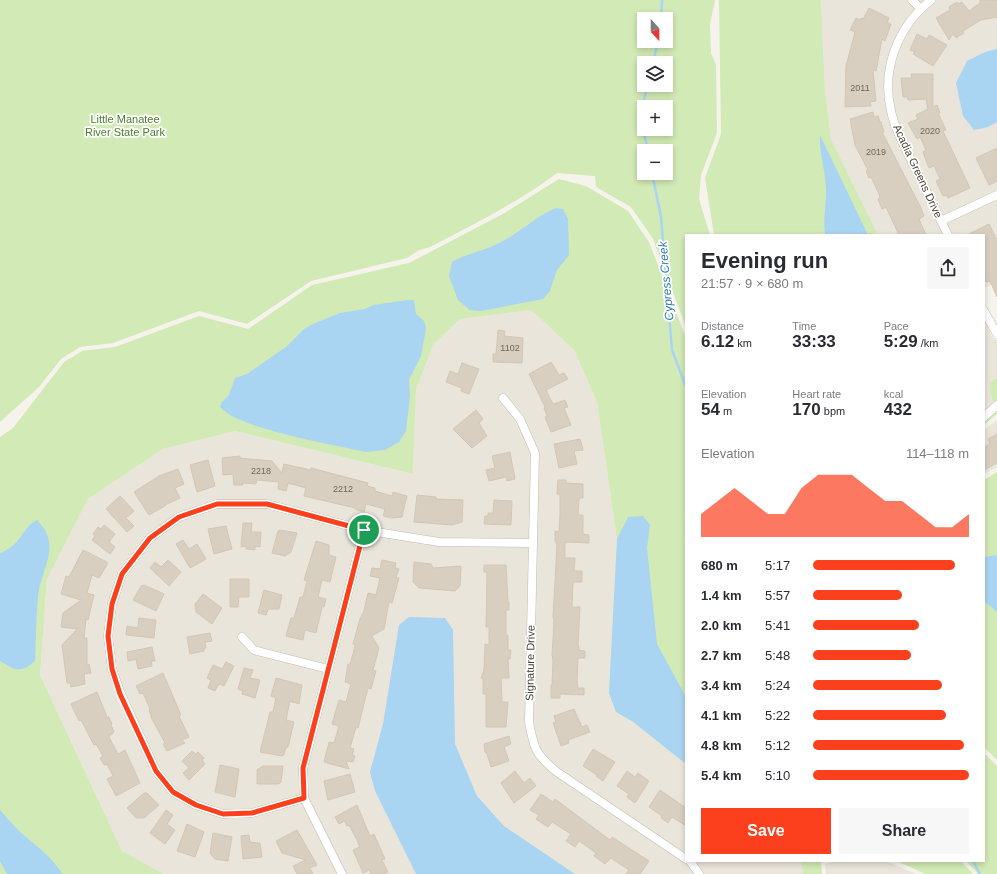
<!DOCTYPE html>
<html lang="en">
<head>
<meta charset="utf-8">
<style>
  :root { --surface:#fff; --page:#f7f7f7; --text:#2b2b33; --muted:#7c7c81; --accent:#fc3f1d }
  body { margin:0; font-family:Arial,sans-serif; background:var(--page); color:var(--text); height:100vh; display:flex; flex-direction:column; font-size:15px; white-space:nowrap }
  * { box-sizing:border-box; margin:0 }
  p { font-size:13px; color:var(--muted) }
  .icon { flex:none; width:22px; height:22px; fill:none; stroke:currentColor; stroke-width:2; stroke-linecap:round; stroke-linejoin:round }
  .map { position:relative; flex:1; overflow:hidden }
  .panel { position:absolute; left:685px; top:234px; width:300px; height:628px; display:flex; flex-direction:column; background:var(--surface); border-radius:0px; box-shadow:0 2px 6px #0003 }
  .panel>* { flex:none }
  .needle { width:26px; rotate:159deg }
  .buttons { position:absolute; left:637px; top:12px; display:grid; gap:8px }
  .buttons a { display:grid; place-items:center; width:36px; height:36px; border-radius:0px; background:var(--surface); box-shadow:0 2px 6px #0003; font-size:20px }
  .pin { position:absolute; display:grid; place-items:center; width:34px; height:34px; color:#fff; margin:-17px; border:2px solid #fff; border-radius:50%; box-shadow:0 1px 4px #0007 }
  .round { display:grid; place-items:center; flex:none; width:42px; height:42px; border-radius:0px; background:var(--page) }
  .head { display:flex; align-items:center; justify-content:space-between; height:68px; padding:0 16px }
  h1 { font-size:22px; font-weight:800; line-height:30px }
  .stats { display:grid; grid-template-columns:repeat(3,1fr); gap:6px; height:68px; padding:4px 16px }
  .stats div { display:grid; align-content:center }
  .stats b { font-size:17px; font-weight:800 }
  .stats small { font-size:11px; font-weight:400 }
  .stats p { font-size:11px }
  .chart { height:112px; padding:8px 16px }
  .chart p { display:flex; justify-content:space-between }
  .chart svg { width:100%; height:72px; margin-top:4px; fill:var(--accent); opacity:.7 }
  .cta { display:flex; gap:8px; margin-top:auto; padding:8px 16px }
  .cta a { flex:1; height:46px; border-radius:0px; background:var(--accent); color:#fff; font-size:16px; font-weight:800; line-height:46px; text-align:center }
  .cta a+a { background:var(--page); color:var(--text) }
  ul { padding:0 16px; list-style:none; font-size:13px }
  li { display:grid; grid-template-columns:64px 48px 1fr; align-items:center; height:30px }
  li i { height:10px; border-radius:5px; background:var(--accent) }
  .map>svg:first-child { display:block }
  .residential { fill:#eae5da }
  .green { fill:#d2eab5; fill-rule:evenodd }
  .water { fill:#a9d4f2 }
  .lines { fill:none; stroke-linecap:round; stroke-linejoin:round }
  .stream { stroke:#a9d4f2; stroke-width:2.5 }
  .building { fill:#d8cfc1; stroke:#d3c7b4 }
  .street-casing { stroke:#c2bbae; stroke-width:9 }
  .street { stroke:#fff; stroke-width:8 }
  .route-casing { stroke:#fff; stroke-width:8 }
  .route { stroke:#fc3f1d; stroke-width:5 }
  .labels { text-anchor:middle; dominant-baseline:central; stroke-width:3.5; stroke-linejoin:round; paint-order:stroke }
  .number-label { font-size:9px; fill:#6e675b }
  .park-label { font-size:11px; fill:#4a7f2a; stroke:#fff }
  .street-label { font-size:11px; fill:#4b4439; stroke:#fff }
  .water-label { font-size:12px; font-style:italic; fill:#2e7ab2; stroke:#fff }
</style>
</head>
<body>
<div class="map">
<svg width="997" height="874" viewBox="0 0 997 874">
  <rect width="100%" height="100%" fill="#f6f3ec"/>
  <!-- residential -->
  <path class="residential" d="M821 0H997V282L984 288V235H878L831 139 825 90Z
    M531 310 574 350 597 402 617 539 609 693 616 712 632 721 686 764V861H801L803 874H164L122 851 40 675 47 579 88 499 163 449 235 431 413 474 416 390 433 345 460 319Z
    M984 319 992 337 997 341V378L990 382V394L994 403 984 411Z
    M997 420V467L984 474V430Z
    M836 861H886L916 874H826L825 864Z"/>
  <!-- green -->
  <path class="green" d="M0 0H715L710 24 711 53 716 65 717 133 701 175 699 199 710 235H686V327L653 239 631 207 596 187 595 176 557 173C517 203 474 224 430 247L419 250 407 258 311 281 247 324 199 311 113 343 80 347 61 359 39 387 0 422ZM644 19H666V41H644ZM644 63H666V85H644ZM644 107H666V129H644ZM644 151H666V173H644Z
    M719 0H821L825 90 831 139 878 235H714L705 178 721 134Z
    M559 179 586 186 628 211 649 242 686 338V764L632 721 616 712 609 693 617 539 597 402 574 350 531 310 460 319 433 345 416 390 413 474 235 431 163 449 88 499 47 579 40 675 122 851 164 874H0V437L13 428 64 362 82 351 115 347 199 316 248 329 312 285 409 263 501 215Z
    M997 378V414L984 425V411L994 403 990 394V382Z
    M997 472V760L984 747V480Z
    M984 753 997 766V874H978L966 861H984Z
    M801 861H821L822 874H803Z
    M897 861H961L973 874H925Z"/>
  <!-- water -->
  <path class="water" d="M997 49V122L988 127 974 130 963 116 956 83 967 61 985 52Z
    M820 135 868 235H825C823 220 826 206 826 191 826 172 819 154 820 135Z
    M556 208 563 209 568 219 569 255 557 270 550 291 543 299 481 311 470 310 458 300 449 276 452 262C468 253 485 251 501 242 521 232 536 216 556 208Z
    M408 300H414L416 314 424 321 426 328 421 356 409 380 410 396 406 431 399 442 385 450 366 452C336 445 238 429 220 407L222 402 229 395 235 378 247 374 286 347 304 329 315 323 340 313 365 309 374 305Z
    M643 516 650 525 647 548 657 644 686 697V764L632 721 616 712 609 693 617 539 628 517Z
    M37 520C63 547 41 567 38 596 36 618 36 639 35 661 21 674 14 670 0 661V553C22 545 22 527 37 520Z
    M997 555V612L988 604 984 603V557Z
    M409 617 445 618 453 630 455 744 477 796 504 826 575 874H416L375 791 370 772 383 724 399 625Z
    M0 810C9 820 17 830 27 838 40 849 53 858 62 874H7L0 861Z"/>
  <g class="lines">
    <!-- stream -->
    <path class="stream" d="M661 19 662 0
      M653 63 658 41
      M648 151 640 115 648 85
      M652 173 661 217 672 350 686 387
      M973 861 980 874"/>
  </g>
  <!-- building -->
  <path class="building" d="M980 0H997V17L981 20 963 31 964 33 956 38 953 34 949 40 936 18 950 10 949 7 957 2 958 4 962 2 969 11 980 3Z
    M869 8 889 18 887 22 891 24 885 41 882 39 876 71 873 70 876 101 870 102 871 106 845 107 846 66 855 32 850 30 856 18 860 20 861 18 863 19Z
    M917 34 927 39 929 35 947 45 933 66 913 54 915 52 910 50Z
    M911 74H933V107L937 105 940 113H938L946 130 943 131 970 188 948 198 946 195 943 196 936 181 940 179 934 166 929 168 925 158 923 152 926 150 920 137 917 139 908 123 918 119 916 115 928 109 926 99 908 100 907 97H903L901 78H912Z
    M873 112 874 117 878 116 880 122H881L884 132H882L921 208 924 216 919 219 926 235H899L886 207 882 209 878 199 880 198 879 194 871 177 869 178 866 171 868 170 855 145 850 119Z
    M997 148V181L989 185 976 158Z
    M989 224 997 240V297L990 281 986 282 984 277V235H967Z
    M498 330 505 331 504 336 523 338 522 363 493 362V354H496Z
    M551 362 559 375 564 373 568 379 546 390 553 404 565 400 568 407 564 408 571 425 551 432 545 417 547 416 544 408 545 407 529 374Z
    M462 363 479 369 469 394 461 391 462 388 446 382 450 371 458 374Z
    M476 410 483 419 479 423 487 436 472 448 453 429Z
    M997 434V463L984 470V447L990 444 988 439Z
    M580 439 583 450 574 451 577 464 559 468 554 444Z
    M510 452 515 479 507 481 506 477 489 481 486 470 495 468 492 456Z
    M240 456V458L272 461 282 473 284 464 311 470V468L368 483 367 486 375 488V491L392 496 393 492 407 496 402 517 391 518 383 516 385 509 366 504 364 512 355 509V508L304 496 306 488 288 483 286 491 278 489 279 482 257 480 256 484 242 483 243 485H234L233 474 223 475 222 458Z
    M208 460 215 486 197 492 190 465Z
    M178 469 184 484 175 488 180 498 165 505V506L149 515 134 492 159 476Z
    M558 480H566V483L583 484V498H579L578 515H583V534L589 535V543L565 542V558H575L574 571H582V582H573L572 607H580L578 644 579 650 585 651V658H578L577 681 578 688H584V695L560 694V698H551V685H552L553 660 552 655 554 621 553 617 557 545 555 540V531L559 532 560 514V494H557Z
    M417 495 436 497V499L463 500 462 522 452 525 414 522Z
    M120 496 134 511 126 518 134 526 127 532 106 509Z
    M494 500 512 501 511 525 484 524 485 516H488V513H493Z
    M243 523H252L251 532H261L260 547 255 546V550L246 549V546L241 547Z
    M104 525 115 534 109 542 115 547 110 554 92 540 95 536 93 534 98 527 101 529Z
    M226 526 232 549 214 554 208 529Z
    M280 530 297 533 291 552 285 556 272 553 278 531Z
    M183 540 189 549 197 544 206 559 190 568 176 544Z
    M316 541 329 545V555L336 557 330 582 322 580 318 597 326 599 324 607H322L316 633 305 630 303 640 286 636 291 618H294L300 597H303L307 581 304 580Z
    M83 550 107 562V565L99 578 92 575 87 593 94 595 88 620 86 619 84 638H87V665L89 664 91 673 84 674 85 684 71 687 70 683H67L62 645 77 629 61 627 63 613 81 600 61 594 66 576 69 577Z
    M168 560 181 572 169 586 150 568 155 562 161 567Z
    M382 560 396 563 395 568 399 569 396 577 399 578 392 603 389 602 384 629 372 636 379 648 373 670 376 671 371 689 368 688 358 728 356 727 350 748 354 749 352 755 355 756 353 762 346 761 349 769 324 762 329 742 334 743 339 726 332 724 339 700 346 702 351 684 345 682 348 664H350L353 654 355 645 353 644 360 619 364 611 368 593 376 595 380 578 370 576 372 568 380 569Z
    M414 562 431 564 433 568 461 566 460 586 455 591 419 588 413 582Z
    M484 565H506L508 602H509V610H506V635H508V650H511L510 659H508L509 678H501L502 702H508L506 727H486V694H483V679L481 678 484 670 485 644 489 645V627H486L487 572H484Z
    M230 579H249V597H239L238 607H230Z
    M144 585 164 594 156 611 133 600 141 586Z
    M264 590 282 595 279 609H268L266 615 258 613Z
    M203 594 222 608 212 624 196 612 195 604Z
    M139 618 156 620 154 638 126 635 127 626 138 628Z
    M210 633 212 641 205 642 206 648H204V651L190 654 187 637Z
    M152 647 155 661H151L152 666 138 669 136 659 128 661 127 652Z
    M226 662 234 666 224 686 219 684 215 691 208 688 211 680 207 678 213 665 222 669Z
    M244 668 253 670 250 678 260 680 255 698 242 694 243 691 238 689Z
    M163 673 181 715 179 716 189 737 182 740 185 743 167 751 163 744 165 743 152 719 149 710 150 709 143 693 140 694 136 686Z
    M276 678 302 685 299 704 290 701 286 720 294 722 288 747H286L284 755 282 756 260 752 270 712H273L276 698 271 696Z
    M97 692 107 717H109L112 724 111 725 114 732 109 737 118 754 125 750 140 783 116 796 107 779 113 776 107 764 104 765 100 758 103 756 96 744 94 745 81 720 79 721 71 704Z
    M574 709 582 727 587 725 590 732 568 740 569 743 561 746 553 723 556 722 554 716Z
    M509 736 511 744 504 747 509 761 491 767 487 754 485 752 484 744Z
    M593 749 615 762 603 781 596 776 597 775 583 766Z
    M192 751 196 754 198 752 204 758 202 760 205 764 189 780 183 773 189 768 182 761Z
    M220 765 239 769 235 797 215 792Z
    M263 766H283L281 782 279 784H257V770Z
    M515 771 524 783 530 778 536 786 514 803 501 783Z
    M627 771 635 777 638 773 649 781 635 803 627 797 629 794 617 786Z
    M350 774 355 792 328 800 324 781Z
    M660 790 686 808V826L672 817 668 823 661 818 662 816 649 807Z
    M144 793H147L159 805 144 818H136L127 808Z
    M541 794 553 802 555 799 610 840 612 837 649 861 640 874H626L629 870 611 858 605 864 594 856 596 853 579 841 575 847 566 841 571 834 552 822 548 827 536 819 539 815 530 810Z
    M357 805 370 836 374 834 385 859 382 860 388 872 384 874H371L369 870 363 873 353 850 360 847 356 838 349 825 347 826 344 821 339 824 335 817Z
    M166 810 173 815 167 824 175 830 165 844 150 833Z
    M187 824 204 832 195 857 177 851Z
    M297 830 317 865 310 868 313 874H297L293 866 306 860 282 853 276 841Z
    M213 833 232 837 228 861 215 859 210 853Z
    M249 835 250 842 260 843 262 857 243 859 241 836Z"/>
  <g class="lines">
    <!-- street casing -->
    <g class="street-casing">
      <path id="street" d="M912 0 921 9
        M931 0C898 26 881 69 891 111 895 130 905 147 913 164 925 188 936 211 948 235
        M941 221 997 195
        M984 311 997 334
        M503 398 520 419 535 453 529 722C534 749 535 754 557 772L686 859
        M984 417 997 405
        M242 637 254 650 328 669
        M304 798 252 813 223 814 196 805 173 792 156 771 121 694 112 669 108 636 112 604 122 574 150 538 179 517 217 504H267L364 530 439 542 532 543
        M690 861 699 874
        M342 874 304 798 303 768 364 530"/>
    </g>
    <!-- street -->
    <use href="#street" class="street"/>
  </g>
  <g class="lines">
    <!-- route casing -->
    <g class="route-casing">
      <path id="route" d="M217 504H267L364 530 303 768 304 798 252 813 223 814 196 805 173 792 156 771 120 694 112 669 108 636 112 604 122 574 150 538 179 517Z"/>
    </g>
    <!-- route -->
    <use href="#route" class="route"/>
  </g>
  <g class="labels">
    <!-- number labels -->
    <g class="number-label">
      <text x="860" y="88">2011</text>
      <text x="930" y="131">2020</text>
      <text x="876" y="152">2019</text>
      <text x="510" y="348">1102</text>
      <text x="261" y="471">2218</text>
      <text x="343" y="489">2212</text>
    </g>
    <!-- park labels -->
    <g class="park-label">
      <text x="125" y="119">Little Manatee<tspan x="125" dy="13">River State Park</tspan></text>
    </g>
    <!-- street labels -->
    <g class="street-label">
      <text transform="translate(918 171) rotate(65)">Acadia Greens Drive</text>
      <text transform="translate(530 663) rotate(-89)">Signature Drive</text>
    </g>
    <!-- water labels -->
    <g class="water-label">
      <text transform="translate(666 281) rotate(-95)">Cypress Creek</text>
    </g>
  </g>
</svg>
<div class="buttons">
<a><svg class="needle" viewBox="-14 -14 28 28"><path d="M0-13l5 13h-10z" fill="#e53935"/><path d="M0 13l5-13h-10z" fill="#7c7c81"/></svg></a>
<a><svg class="icon" aria-label="layers" viewBox="0 0 24 24"><path d="M12 4l9 5-9 5-9-5zM3 14l9 5 9-5"/></svg></a>
<a>+</a>
<a>−</a>
</div>
<div class="pin" style="left:364px;top:530px;background:#1e9e55"><svg class="icon" aria-label="arrive" viewBox="0 0 24 24"><path d="M6 21V4h12l-3 4 3 4H6"/></svg></div>
<section class="panel">
<div class="head"><div><h1>Evening run</h1><p>21:57 · 9 × 680 m</p></div><a class="round"><svg class="icon" aria-label="share" viewBox="0 0 24 24"><path d="M12 15V3M7 8l5-5 5 5M5 13v7h14v-7"/></svg></a></div>
<div class="stats">
<div><p>Distance</p><b>6.12<small> km</small></b></div>
<div><p>Time</p><b>33:33</b></div>
<div><p>Pace</p><b>5:29<small> /km</small></b></div>
</div>
<div class="stats">
<div><p>Elevation</p><b>54<small> m</small></b></div>
<div><p>Heart rate</p><b>170<small> bpm</small></b></div>
<div><p>kcal</p><b>432</b></div>
</div>
<div class="chart"><p><span>Elevation</span>114–118 m</p>
<svg viewBox="0 0 160 44" preserveAspectRatio="none"><path d="M0 44V30L10 22L20 14L30 22L40 30L50 30L60 14L70 6L80 6L90 6L100 14L110 22L120 22L130 30L140 38L150 38L160 30V44z"/></svg>
</div>
<ul>
<li><b>680 m</b>5:17<i style="width:91%"></i></li>
<li><b>1.4 km</b>5:57<i style="width:57%"></i></li>
<li><b>2.0 km</b>5:41<i style="width:68%"></i></li>
<li><b>2.7 km</b>5:48<i style="width:63%"></i></li>
<li><b>3.4 km</b>5:24<i style="width:83%"></i></li>
<li><b>4.1 km</b>5:22<i style="width:85%"></i></li>
<li><b>4.8 km</b>5:12<i style="width:97%"></i></li>
<li><b>5.4 km</b>5:10<i style="width:100%"></i></li>
</ul>
<div class="cta"><a>Save</a><a>Share</a></div>
</section>
</div>
</body>
</html>
